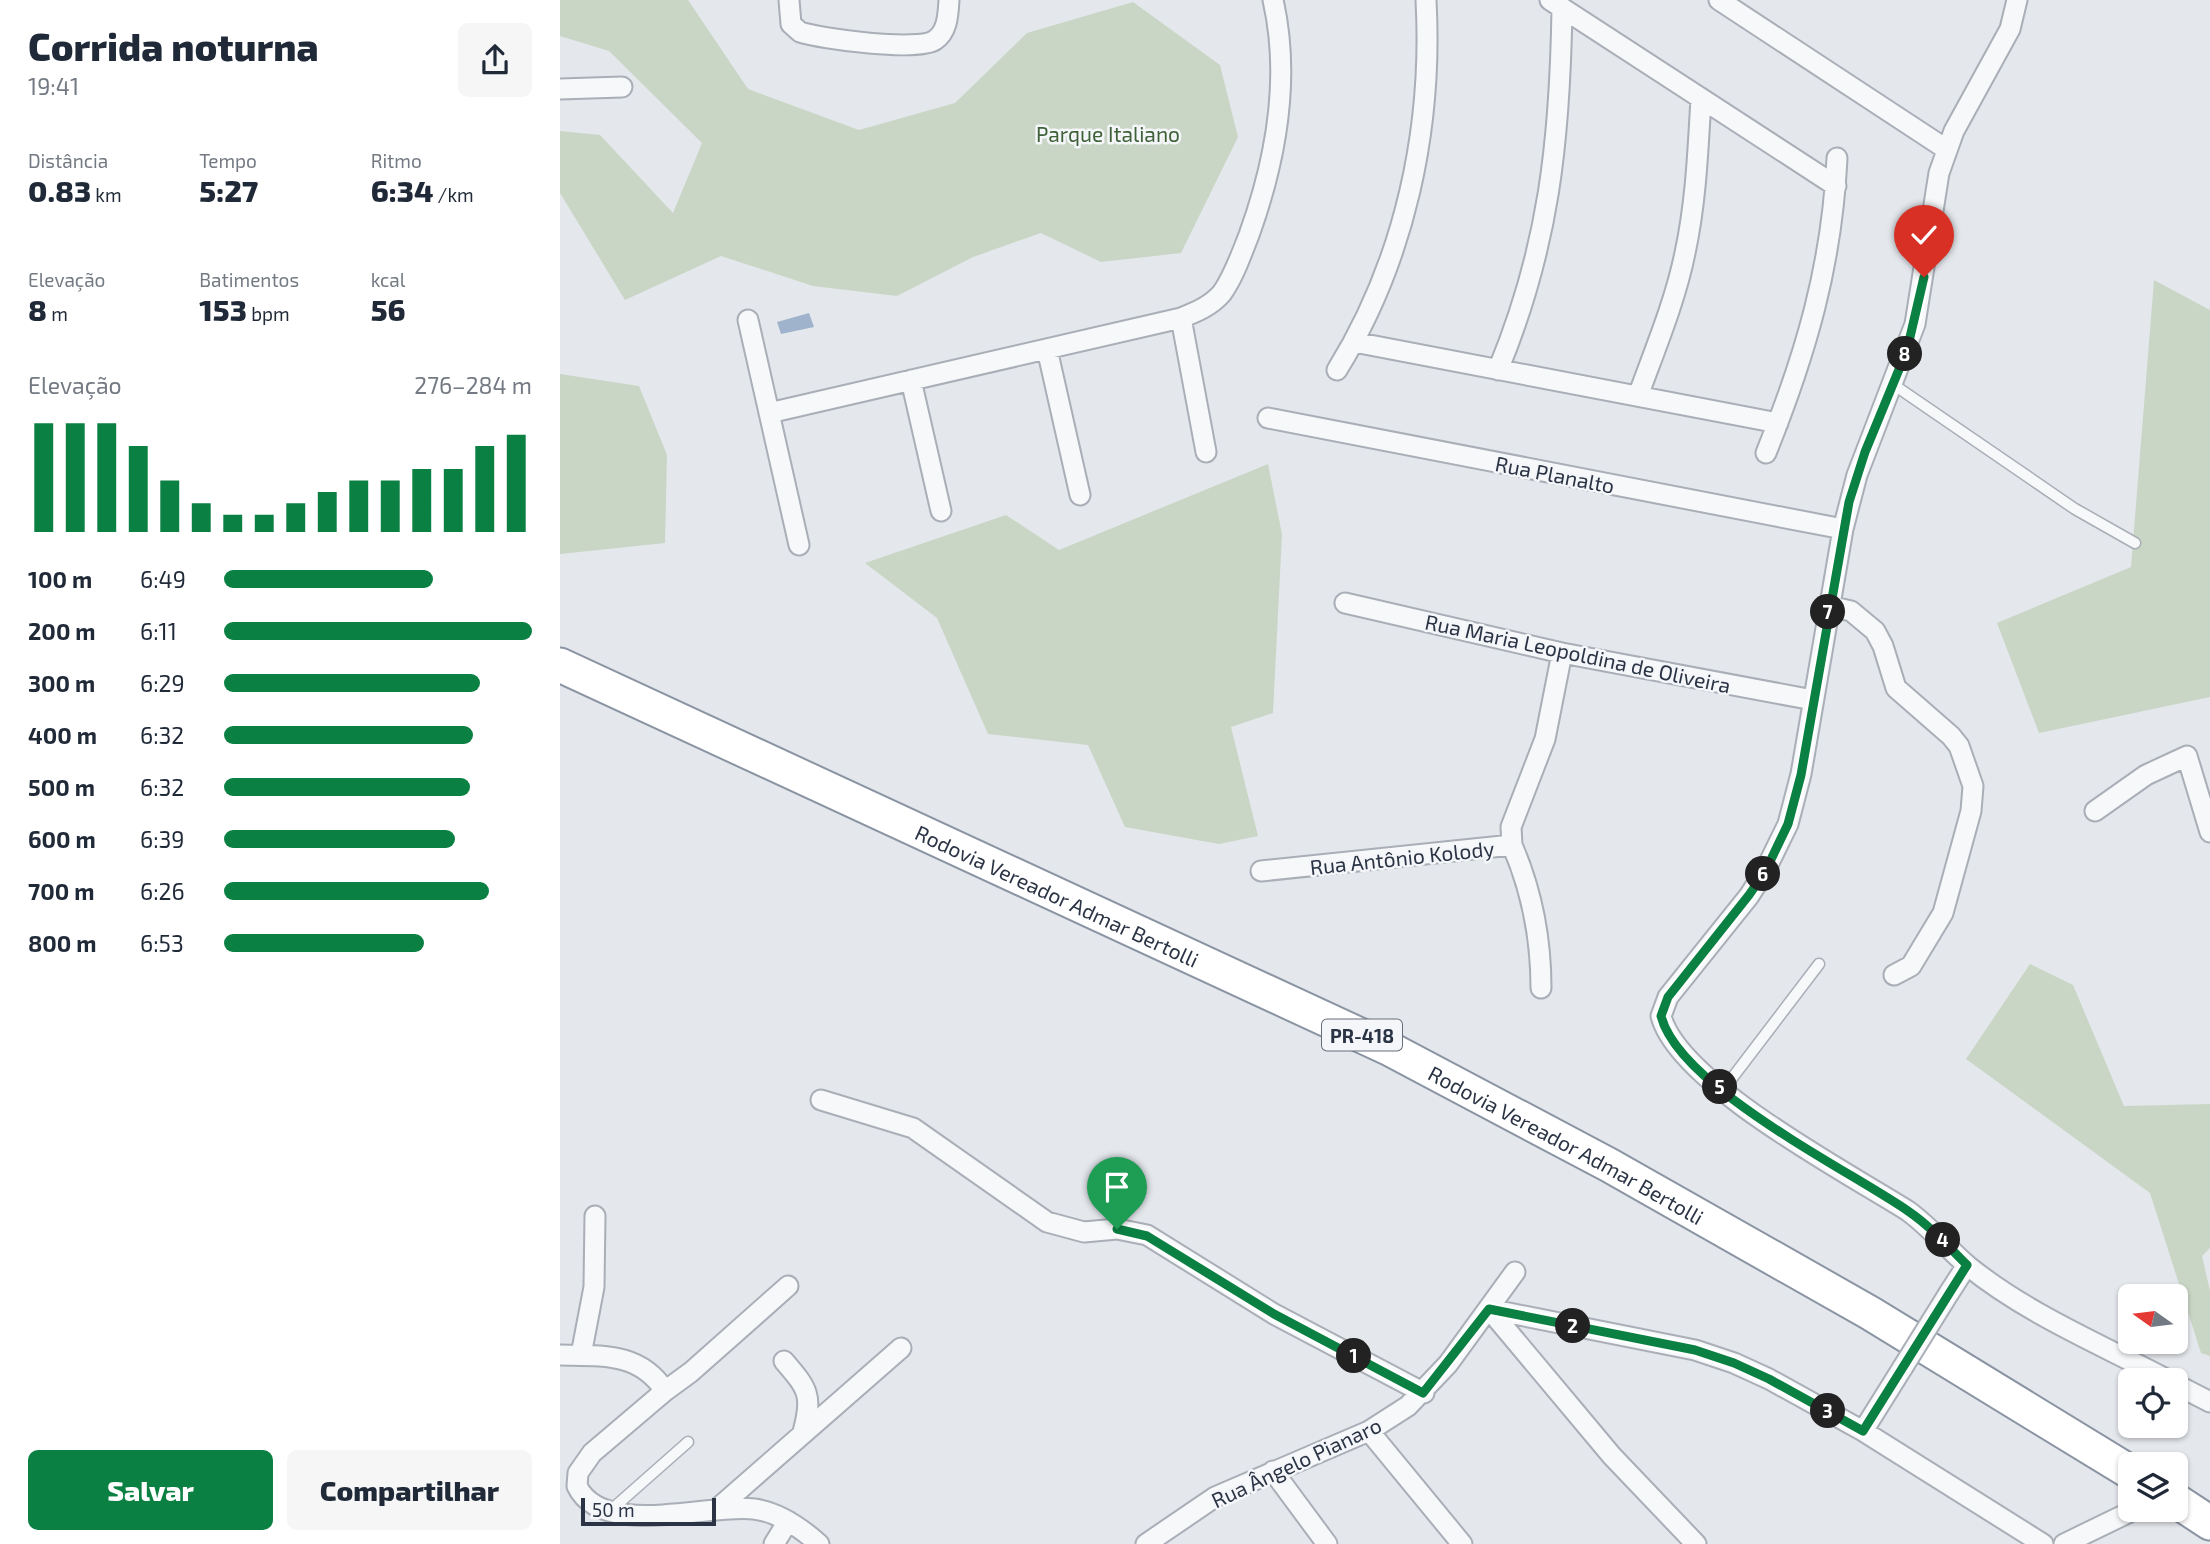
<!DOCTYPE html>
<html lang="pt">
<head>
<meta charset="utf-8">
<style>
  :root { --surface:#fff; --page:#f6f6f7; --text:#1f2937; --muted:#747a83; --accent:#0b8043 }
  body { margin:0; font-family:"Exo 2",sans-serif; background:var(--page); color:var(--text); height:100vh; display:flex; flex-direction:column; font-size:26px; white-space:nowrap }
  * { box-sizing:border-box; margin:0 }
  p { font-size:23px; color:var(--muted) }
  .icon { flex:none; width:38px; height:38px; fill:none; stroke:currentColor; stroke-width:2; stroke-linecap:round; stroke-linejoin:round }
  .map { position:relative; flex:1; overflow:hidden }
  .sheet { display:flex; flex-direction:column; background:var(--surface); width:560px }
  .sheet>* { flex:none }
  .needle { width:46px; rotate:284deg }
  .buttons { position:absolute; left:1558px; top:1284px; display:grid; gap:14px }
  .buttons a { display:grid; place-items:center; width:70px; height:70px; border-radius:10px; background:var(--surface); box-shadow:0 2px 5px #0004; font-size:35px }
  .scale { position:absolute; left:21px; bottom:18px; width:135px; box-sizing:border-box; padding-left:7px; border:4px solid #2b3445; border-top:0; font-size:19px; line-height:24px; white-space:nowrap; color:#2b3445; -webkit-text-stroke:5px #f4f6f9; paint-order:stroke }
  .pin { position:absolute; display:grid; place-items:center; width:60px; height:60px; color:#fff; margin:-72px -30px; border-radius:50% 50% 50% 0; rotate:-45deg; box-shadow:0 0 7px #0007 }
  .pin .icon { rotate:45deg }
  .km { position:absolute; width:35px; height:35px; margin:-18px; border-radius:50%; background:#222; color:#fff; font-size:19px; line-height:35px; text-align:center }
  .round { display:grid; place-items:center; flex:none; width:74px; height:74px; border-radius:10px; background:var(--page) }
  .overview { display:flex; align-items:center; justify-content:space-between; height:119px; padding:0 28px }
  h1 { font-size:38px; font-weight:800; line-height:52px }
  .figures { display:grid; grid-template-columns:repeat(3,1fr); gap:10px; height:119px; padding:7px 28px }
  .figures div { display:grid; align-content:center }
  .figures b { font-size:30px; font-weight:800 }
  .figures small { font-size:19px; font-weight:400 }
  .figures p { font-size:19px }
  .chart { height:196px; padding:14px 28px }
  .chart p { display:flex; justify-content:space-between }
  .chart svg { width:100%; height:126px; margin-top:7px; stroke:var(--accent); stroke-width:6 }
  .button { display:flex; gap:14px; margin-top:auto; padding:14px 28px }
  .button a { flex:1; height:80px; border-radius:10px; background:var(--accent); color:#fff; font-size:28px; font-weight:800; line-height:80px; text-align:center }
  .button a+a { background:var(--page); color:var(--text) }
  ul { padding:0 28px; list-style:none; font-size:23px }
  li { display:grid; grid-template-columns:112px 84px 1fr; align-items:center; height:52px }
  li i { height:18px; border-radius:9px; background:var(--accent) }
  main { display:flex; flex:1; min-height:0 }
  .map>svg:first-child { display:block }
  .green { fill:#c9d6c5 }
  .water { fill:#9fb4cc }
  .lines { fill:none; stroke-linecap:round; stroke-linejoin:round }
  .service-casing { stroke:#a9aeb7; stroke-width:13 }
  .minor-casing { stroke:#a9aeb7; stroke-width:23 }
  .trunk-casing { stroke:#8b94a3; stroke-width:37 }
  .service { stroke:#f7f8fa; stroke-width:10 }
  .minor { stroke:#f7f8fa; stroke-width:19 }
  .trunk { stroke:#fff; stroke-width:33 }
  .minor-bridge-casing { stroke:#a9aeb7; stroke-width:23; stroke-linecap:butt }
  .minor-bridge { stroke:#f7f8fa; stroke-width:19 }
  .route-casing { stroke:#fff; stroke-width:14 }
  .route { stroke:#0b8043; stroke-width:9 }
  .labels { text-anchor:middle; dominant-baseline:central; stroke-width:5; stroke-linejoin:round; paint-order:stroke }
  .shield { fill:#f4f6f9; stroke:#676e7b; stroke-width:2 }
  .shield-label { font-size:19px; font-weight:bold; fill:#2b3445 }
  .park-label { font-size:21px; fill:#3f6138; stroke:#f4f6f9 }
  .street-label { font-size:21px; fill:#2b3445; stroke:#f4f6f9 }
</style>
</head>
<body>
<main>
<section class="sheet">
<div class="overview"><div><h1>Corrida noturna</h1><p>19:41</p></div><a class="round"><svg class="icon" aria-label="share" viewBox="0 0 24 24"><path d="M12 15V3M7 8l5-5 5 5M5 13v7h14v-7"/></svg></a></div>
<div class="figures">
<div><p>Distância</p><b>0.83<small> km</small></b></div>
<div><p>Tempo</p><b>5:27</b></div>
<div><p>Ritmo</p><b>6:34<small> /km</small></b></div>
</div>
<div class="figures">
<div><p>Elevação</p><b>8<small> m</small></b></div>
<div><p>Batimentos</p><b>153<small> bpm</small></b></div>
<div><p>kcal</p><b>56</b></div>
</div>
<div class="chart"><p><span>Elevação</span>276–284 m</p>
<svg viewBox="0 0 160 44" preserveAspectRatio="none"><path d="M5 44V6M15 44V6M25 44V6M35 44V14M45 44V26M55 44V34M65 44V38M75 44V38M85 44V34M95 44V30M105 44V26M115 44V26M125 44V22M135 44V22M145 44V14M155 44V10"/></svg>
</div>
<ul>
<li><b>100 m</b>6:49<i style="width:68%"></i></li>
<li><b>200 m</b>6:11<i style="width:100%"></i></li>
<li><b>300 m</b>6:29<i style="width:83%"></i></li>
<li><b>400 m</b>6:32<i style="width:81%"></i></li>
<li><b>500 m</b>6:32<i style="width:80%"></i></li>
<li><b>600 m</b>6:39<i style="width:75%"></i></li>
<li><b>700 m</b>6:26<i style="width:86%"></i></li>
<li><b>800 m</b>6:53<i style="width:65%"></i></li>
</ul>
<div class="button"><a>Salvar</a><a>Compartilhar</a></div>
</section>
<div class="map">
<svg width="1650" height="1544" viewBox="0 0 1650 1544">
  <rect width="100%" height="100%" fill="#e4e7ec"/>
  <!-- green -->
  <path class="green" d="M0 0H128L188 89 299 130 395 103 467 33 573 2 660 65 678 137 621 253 541 262 481 233 413 257 337 296 253 286 161 256 65 300 0 193V131L40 135 113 213 142 143 49 51 0 36Z
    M1594 280 1650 310V697L1479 733 1437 623 1571 567Z
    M0 374 79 386 107 455 105 543 0 554Z
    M708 464 722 534 713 713 671 727 698 836 659 844 565 827 528 745 428 734 377 618 305 563 446 515 499 550Z
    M1470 964 1513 985 1564 1106 1650 1104V1248L1642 1256 1650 1291V1356L1641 1353 1590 1193 1406 1059Z"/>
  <!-- water -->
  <path class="water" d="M249 313 254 327 221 334 217 322Z"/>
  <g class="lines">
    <!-- service casing -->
    <g class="service-casing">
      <path id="service" d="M1334 385 1515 509 1575 543
        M1163 1090 1259 964
        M51 1510 128 1442"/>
    </g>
    <!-- minor casing -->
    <g class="minor-casing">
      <path id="minor" d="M229 0 231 24 240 32C261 39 359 52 375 40 388 31 388 14 389 0
        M990 0 1276 186
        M1159 0 1386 149
        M1457 0 1450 29 1394 131 1379 173 1355 324 1297 475 1283 529 1241 774 1228 824 1205 871 1189 896 1108 997 1101 1016C1118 1083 1288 1173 1348 1211 1370 1227 1387 1248 1408 1266 1467 1314 1542 1345 1610 1381
        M0 89 62 87
        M621 318 646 452
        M188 320 239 545
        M794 342 1218 423
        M487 349 520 495
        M777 370C845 260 873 129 866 0
        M938 370C989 247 1000 140 1002 8
        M351 380 381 511
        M1078 396C1095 349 1115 302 1125 253 1136 202 1138 150 1141 98
        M209 413 621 318C636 312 651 306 662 293 674 276 681 255 689 235 716 160 731 79 713 0
        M708 418 1283 529
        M1206 453C1246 354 1272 265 1277 158
        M785 603 1002 653 1253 700
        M1269 606 1291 611 1315 631 1323 646 1336 688 1391 736 1399 746 1413 786 1411 811 1383 913 1351 966 1334 975
        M1535 811 1586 775 1627 756 1650 832
        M952 845C972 891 981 939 981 988
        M701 871 952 845 951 827 985 739 1002 653
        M261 1100 353 1128 487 1222 524 1232 557 1229 587 1235 714 1314 864 1393
        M1389 1293 1407 1265
        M929 1309 1135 1350 1174 1363 1209 1379 1303 1431 1483 1544
        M929 1309 1052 1456 1136 1544
        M0 1355C42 1356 80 1352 105 1391L32 1453 18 1473 17 1486C42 1539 150 1503 194 1509 219 1512 241 1528 259 1544
        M21 1355 34 1287 35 1216
        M224 1361C248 1389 253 1395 243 1432
        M1615 1384 1650 1402
        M105 1391 131 1372 228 1286
        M809 1431 902 1544
        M1303 1431 1343 1367
        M713 1471 767 1544
        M156 1510 341 1348
        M214 1544 228 1521
        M586 1544 655 1497 809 1431 848 1406 888 1364 955 1272
        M1504 1544 1574 1510"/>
    </g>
    <!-- trunk casing -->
    <g class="trunk-casing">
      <g id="trunk">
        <path id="s1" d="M0 665 828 1048 1049 1165 1310 1313 1570 1472"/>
        <path d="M1615 1500 1650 1523"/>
      </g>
    </g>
    <!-- service -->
    <use href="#service" class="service"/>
    <!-- minor -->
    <use href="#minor" class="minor"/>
    <!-- trunk -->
    <use href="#trunk" class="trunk"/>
    <!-- minor-bridge casing -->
    <g class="minor-bridge-casing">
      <path id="minor-bridge" d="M1343 1367 1389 1293"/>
    </g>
    <!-- minor-bridge -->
    <use href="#minor-bridge" class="minor-bridge"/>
  </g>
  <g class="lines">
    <!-- route casing -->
    <g class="route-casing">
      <path id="route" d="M557 1229 587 1236 714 1314 863 1393 929 1309 1135 1350 1174 1363 1209 1379 1303 1431 1407 1265C1388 1246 1370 1226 1348 1211 1287 1169 1119 1087 1101 1016L1108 997 1189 895 1205 872 1228 824 1241 775 1289 502 1305 452 1347 350 1364 277"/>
    </g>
    <!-- route -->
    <use href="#route" class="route"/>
  </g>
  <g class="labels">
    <!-- shield labels -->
    <rect class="shield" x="762" y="1019.5" width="80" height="31" rx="5"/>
    <g class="shield-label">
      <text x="802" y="1035">PR-418</text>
    </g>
    <!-- park labels -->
    <g class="park-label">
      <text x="548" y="133">Parque Italiano</text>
    </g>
    <!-- street labels -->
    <g class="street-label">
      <text transform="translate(995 474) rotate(11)">Rua Planalto</text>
      <text transform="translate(1018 653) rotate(12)">Rua Maria Leopoldina de Oliveira</text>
      <text transform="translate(842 857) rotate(-6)">Rua Antônio Kolody</text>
      <text stroke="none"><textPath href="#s1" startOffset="548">Rodovia Vereador Admar Bertolli</textPath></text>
      <text stroke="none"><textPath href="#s1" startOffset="1115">Rodovia Vereador Admar Bertolli</textPath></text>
      <text transform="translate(736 1462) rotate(-25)">Rua Ângelo Pianaro</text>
    </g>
  </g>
</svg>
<div class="buttons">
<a><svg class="needle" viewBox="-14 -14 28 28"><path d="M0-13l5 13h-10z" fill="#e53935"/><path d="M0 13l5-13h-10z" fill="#747a83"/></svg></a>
<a><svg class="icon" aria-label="locate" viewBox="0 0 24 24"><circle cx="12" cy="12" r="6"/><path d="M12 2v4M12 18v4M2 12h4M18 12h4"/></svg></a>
<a><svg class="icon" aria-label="layers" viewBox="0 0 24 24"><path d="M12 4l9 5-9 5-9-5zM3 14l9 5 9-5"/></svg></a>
</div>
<div class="scale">50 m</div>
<div class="pin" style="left:557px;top:1229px;background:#1e9e55"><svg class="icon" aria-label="arrive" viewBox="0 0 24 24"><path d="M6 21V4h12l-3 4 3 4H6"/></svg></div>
<div class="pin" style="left:1364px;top:277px;background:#d93025"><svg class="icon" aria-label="check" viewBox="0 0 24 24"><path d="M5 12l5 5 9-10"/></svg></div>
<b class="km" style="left:794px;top:1356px">1</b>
<b class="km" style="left:1013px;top:1326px">2</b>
<b class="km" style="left:1268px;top:1411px">3</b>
<b class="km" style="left:1383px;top:1240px">4</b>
<b class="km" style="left:1160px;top:1087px">5</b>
<b class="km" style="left:1203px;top:874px">6</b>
<b class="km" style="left:1268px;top:612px">7</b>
<b class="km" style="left:1345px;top:354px">8</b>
</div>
</main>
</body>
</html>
